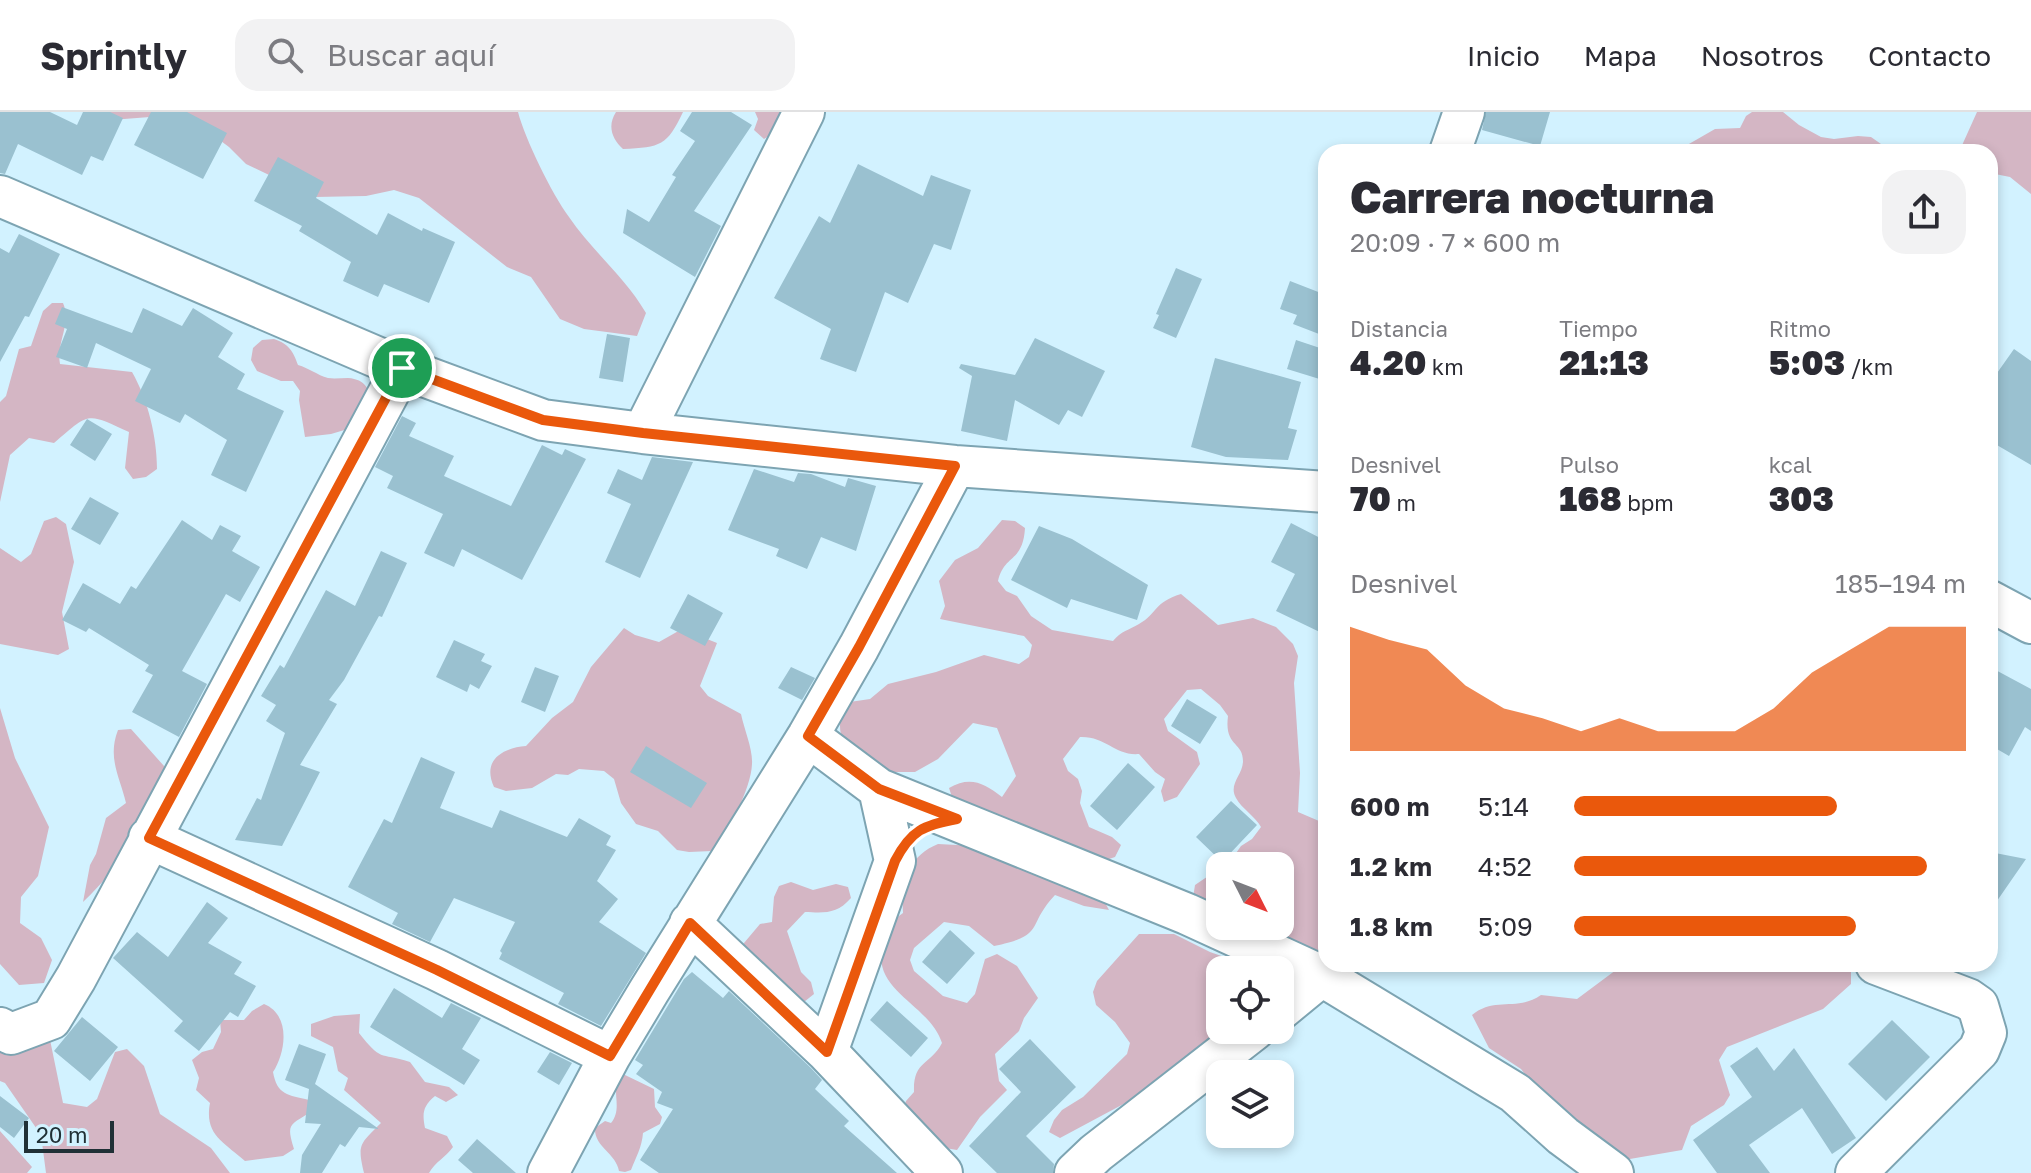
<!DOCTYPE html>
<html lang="es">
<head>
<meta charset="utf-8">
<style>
  :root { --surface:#fff; --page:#f2f2f3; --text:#2b2b33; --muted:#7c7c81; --line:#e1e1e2; --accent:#ea580c }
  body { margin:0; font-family:"Golos Text",sans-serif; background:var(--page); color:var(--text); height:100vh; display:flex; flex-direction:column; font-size:30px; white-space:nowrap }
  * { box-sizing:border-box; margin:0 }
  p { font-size:26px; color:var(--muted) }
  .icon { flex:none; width:44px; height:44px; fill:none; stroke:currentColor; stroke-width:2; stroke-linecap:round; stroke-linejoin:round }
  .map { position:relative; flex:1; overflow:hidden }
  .side { position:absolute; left:1318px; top:32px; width:680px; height:828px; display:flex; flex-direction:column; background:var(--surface); border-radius:24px; box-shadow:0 4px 12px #0003 }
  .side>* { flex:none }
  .needle { width:52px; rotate:132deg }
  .tools { position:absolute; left:1206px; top:740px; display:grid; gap:16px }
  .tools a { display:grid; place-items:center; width:88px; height:88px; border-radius:16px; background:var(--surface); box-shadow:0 4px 12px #0003; font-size:40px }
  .scale { position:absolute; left:24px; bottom:20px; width:90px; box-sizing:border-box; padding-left:8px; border:4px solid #203036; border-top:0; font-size:22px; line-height:28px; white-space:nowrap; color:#203036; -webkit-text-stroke:6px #d2f2ff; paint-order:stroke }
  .pin { position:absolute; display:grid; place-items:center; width:68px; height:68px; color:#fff; margin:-34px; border:4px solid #fff; border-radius:50%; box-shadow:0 2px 8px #0007 }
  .round { display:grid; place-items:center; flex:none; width:84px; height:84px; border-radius:24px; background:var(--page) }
  .summary { display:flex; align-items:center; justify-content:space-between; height:136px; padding:0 32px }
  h1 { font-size:44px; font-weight:800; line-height:60px }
  .figures { display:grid; grid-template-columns:repeat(3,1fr); gap:12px; height:136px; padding:8px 32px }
  .figures div { display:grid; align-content:center }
  .figures b { font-size:34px; font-weight:800 }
  .figures small { font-size:22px; font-weight:400 }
  .figures p { font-size:22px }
  .chart { height:224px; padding:16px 32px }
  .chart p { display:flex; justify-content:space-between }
  .chart svg { width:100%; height:144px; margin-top:8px; fill:var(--accent); opacity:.7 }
  ul { padding:0 32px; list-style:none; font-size:26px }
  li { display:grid; grid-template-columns:128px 96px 1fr; align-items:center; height:60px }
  li i { height:20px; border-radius:10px; background:var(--accent) }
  header { display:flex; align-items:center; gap:48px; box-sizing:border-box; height:112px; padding:0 40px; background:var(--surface); border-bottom:2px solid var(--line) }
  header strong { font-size:38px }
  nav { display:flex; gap:44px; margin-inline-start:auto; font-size:28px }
  .search { width:560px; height:72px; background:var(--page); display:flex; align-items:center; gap:20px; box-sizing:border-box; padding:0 28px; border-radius:24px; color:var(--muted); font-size:30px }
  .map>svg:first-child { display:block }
  .green { fill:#d4b6c4 }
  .building { fill:#9ac1d0 }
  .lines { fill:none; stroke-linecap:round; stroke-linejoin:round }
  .minor-casing { stroke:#7da4b2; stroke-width:44 }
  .minor { stroke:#fff; stroke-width:40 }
  .route-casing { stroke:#fff; stroke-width:16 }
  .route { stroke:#ea580c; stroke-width:10 }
</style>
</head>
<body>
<header>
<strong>Sprintly</strong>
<div class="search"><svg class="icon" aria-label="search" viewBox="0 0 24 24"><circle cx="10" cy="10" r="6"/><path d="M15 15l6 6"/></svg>Buscar aquí</div>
<nav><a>Inicio</a><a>Mapa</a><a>Nosotros</a><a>Contacto</a></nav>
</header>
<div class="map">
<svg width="2031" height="1061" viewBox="0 0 2031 1061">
  <rect width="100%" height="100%" fill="#d2f2ff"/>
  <!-- green -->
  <path class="green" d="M83 0H518C525 27 552 82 569 105 592 139 625 165 646 201L637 224 584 217 560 207 531 165 507 155 419 86 394 78 366 84 315 85 246 52 229 35 190 6 163 4 111 8 86 3Z
    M616 0H683C667 34 661 35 623 37 612 27 607 14 616 0Z
    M755 0H785L775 20 764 27 754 18 758 7Z
    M1752 0H1783L1799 13 1821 25 1834 27 1858 24 1871 25 1881 32 1880 40H1675L1715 17 1740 16 1746 4Z
    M1977 0H2031V82L2010 65 1990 61V40H1959Z
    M52 191H63C72 212 56 230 60 252L132 260C148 288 157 325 157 357L146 365 133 367 125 356 129 320C86 300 90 300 54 331L29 326 10 343 0 390V290L6 284 19 237 31 234 43 199Z
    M274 227C289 232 293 239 298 253 309 256 317 263 328 266 334 267 341 266 348 266 375 268 371 291 368 311L331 322 305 325 299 288 300 279 293 269H281L257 259 251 248 253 236 262 228Z
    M56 405 66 412 74 450 62 500 69 537 58 543 0 532V436L21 450 31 442 44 409Z
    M1002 408 1015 409 1025 416C1023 451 1004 442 998 469L1006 479 1017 484 1031 504 1052 518 1113 529C1121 519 1129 518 1139 512 1157 502 1154 490 1181 482L1218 513 1253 506 1276 515 1293 532 1298 544 1294 571 1300 661 1298 700 1326 712V841L1315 837 1289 836 1246 814H1280V754H1227L1241 734 1252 727 1261 715C1255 704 1242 697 1236 686 1228 672 1243 663 1243 649 1243 629 1224 635 1228 604L1220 593 1201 577 1187 578 1164 607 1168 619 1197 640 1200 652 1177 685 1164 690 1161 679 1165 667 1155 660 1139 642C1115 644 1106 624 1080 625L1063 647 1068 659 1078 667 1082 679 1080 691 1089 715 1112 725 1121 733 1115 745 1103 749 1056 730 1045 721 1033 720 953 688 949 676C970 664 984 671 1002 685L1016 664 997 616 973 611 938 647 915 660H863C843 632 835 625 843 591L870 587 888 572 936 560 984 543 1019 552 1029 545 1032 533 1024 524 940 507 945 494 939 469 955 448 978 436Z
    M624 516 635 523 659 530 682 517 717 531 700 574 708 584 741 602C744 617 753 637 752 652 751 677 728 720 712 739L689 740 677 738 658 719 636 712 621 691 614 667 604 659 579 657 568 663 556 662 532 676 506 679 494 675C482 649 501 636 526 634L552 606 573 590 591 555Z
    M0 596 15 646 49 715 38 764 21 785 20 811 41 826 52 848 44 871 19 873 0 852Z
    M131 617 164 654 168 667C143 715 123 752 83 790L90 753 96 742 106 706 126 691C120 665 107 646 118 618Z
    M938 732 975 734 1102 785 1109 798 1084 794 1055 783C1025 815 1047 823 994 834L969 814 944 810 914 836 910 848 914 859 943 884 967 891 975 882 985 847 997 842 1017 854 1038 886 1024 906 1019 919 995 942 999 969 1007 978 980 1005 957 1038 945 1036 902 1002 906 989 914 980C913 948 930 954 942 931 929 890 865 878 885 827 890 815 892 808 903 801 901 771 908 744 938 732Z
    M1220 756V805L1192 792 1195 773Z
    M791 770 813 778 836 772 848 775 851 786C837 802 825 801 805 800L787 819 801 860 811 870 814 882 804 890 792 889 739 844 744 831 760 812 772 810 774 785 779 774Z
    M1139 822H1174L1210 840 1261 858H1220V918H1239L1172 966 1060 1026 1049 1020 1054 1008 1062 998 1083 985 1127 942 1130 931 1115 910 1096 893 1093 880 1097 869Z
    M1620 852H1839L1851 859V872L1823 897 1727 935 1719 948 1730 983 1724 993 1691 1014 1682 1038 1624 1048 1576 1028 1521 957 1489 936 1472 903C1495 884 1517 900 1541 883L1577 887 1616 858Z
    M264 892C291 903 286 940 273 960 277 983 288 983 309 988V1001C288 1014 287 1013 294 1037L283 1044 245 1049C224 1030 204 1023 210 991L196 978 199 966 192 948 202 940 213 937 221 920 220 908H244L252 899Z
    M0 902 48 918 63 991 87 995 97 987 115 940 127 937 144 954 160 1002 211 1036 230 1061H46L41 1023 5 971 0 969Z
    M360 902 359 921C382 950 378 940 410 950L425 970 449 975 458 983 446 990 435 984C423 994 422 1001 425 1016L447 1024 453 1035C446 1045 435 1050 429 1061H364C357 1032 360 1032 381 1011L344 978 348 966 338 959 333 935 311 924V912L334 904Z
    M625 963 654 977 655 995 662 1005 660 1012 643 1021C642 1035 636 1045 631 1058L625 1060 619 1059C616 1041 594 1035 595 1016L605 1009 611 1011C623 996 611 981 619 964Z
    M0 1019 32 1055 27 1061H0Z"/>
  <!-- building -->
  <path class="building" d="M0 0H50L77 13 83 0H110L123 6 103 49 91 44 82 63 18 32 5 62 0 61Z
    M151 0H187L227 21 203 67 134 33Z
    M692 0H731L752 13 694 99 721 114 695 165 623 121 627 97 649 110 676 65 672 63 695 29 680 19Z
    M1486 0H1550L1540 34 1482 18Z
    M278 45 324 70 316 86 377 123 388 101 422 119 423 116 455 130 429 191 384 172 378 185 343 169 351 150 299 119 302 114 254 89Z
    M858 52 923 84 931 63 971 78 951 138 934 132 908 191 885 180 856 260 820 247 831 217 774 186 819 104 830 111Z
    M19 122 60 142 29 205 25 204 0 250V136L9 141Z
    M1176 156 1202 167 1176 226 1153 216 1159 203 1156 202Z
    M1290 169 1326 183V204L1319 222 1293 212 1297 203 1280 197Z
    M62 195 132 221 143 196 182 214 193 196 233 221 218 245 245 262 237 277 284 299 246 380 211 363 227 328 185 302 180 311 135 289 151 257 96 231 87 256 56 245 67 217 55 212Z
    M607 222 630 226 623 270 599 266Z
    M1035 226 1105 259 1082 305 1068 298 1059 313 1015 288 1007 329 961 319 972 264 959 256 961 252 1015 263Z
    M1296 228 1326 238V269L1287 257Z
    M2014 237 2031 249V353L1990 329V271Z
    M1215 246 1301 270 1288 316 1297 318 1288 348 1226 345 1191 335Z
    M402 304 416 311 409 324 454 344 444 364 511 394 542 333 562 343 565 337 586 347 522 468 462 437 454 455 424 441 443 402 387 376 393 364 375 355Z
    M87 307 112 322 95 349 70 333Z
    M652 345 693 350 640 466 605 450 631 392 607 381 618 357 642 368Z
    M754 357 794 370 798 361 811 362 845 375 848 366 876 374 856 439 821 425 807 457 776 444 779 437 728 418Z
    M90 385 119 401 100 433 71 417Z
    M182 408 212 428 220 413 241 424 232 439 260 455 240 490 226 482 182 559 207 572 179 625 132 600 153 563 145 559 149 553 89 516 86 520 62 508 83 471 120 492 131 474 136 477Z
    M1291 411 1326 429V523L1276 499 1295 462 1271 450Z
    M1039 414 1072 427 1148 473 1137 508 1071 487 1067 496 1011 468Z
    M381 439 407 451 382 505 379 504 344 568 329 588 337 592 300 653 320 660 282 734 235 728 257 686 261 688 285 621 266 609 276 593 261 584 280 553 284 556 326 478 355 494Z
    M688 482 723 501 705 534 670 516Z
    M454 528 485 542 481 549 492 554 479 577 470 572 467 580 436 565Z
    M535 555 559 564 545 600 521 590Z
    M791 555 815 566 802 588 778 576Z
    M1990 555 2031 577V619L2025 615 2009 644 1990 633Z
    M1187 587 1217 605 1200 632 1171 614Z
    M646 634 707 671 691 696 630 660Z
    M421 645 455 660 440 696 492 716 500 698 567 725 579 706 611 724 606 733 616 738 597 769 618 787 599 810 646 841 601 914 558 892 564 881 499 847 502 841 500 839 515 810 454 786 430 830 392 812 398 801 348 775 384 707 392 711Z
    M1128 651 1155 675 1117 718 1090 694Z
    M1231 689 1257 713 1222 750 1196 725Z
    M1990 740 2026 747 1990 799Z
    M207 790 228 806 208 831 242 850 234 862 256 874 238 905 230 900 199 939 174 919 183 909 113 846 137 820 168 845Z
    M950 818 975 841 947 872 922 850Z
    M692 860 723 886 729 879 811 956 822 968 815 977 849 1009 844 1014 897 1061H659L640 1048 673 997 657 991 662 980 636 962 643 953 635 948 684 867Z
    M394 876 442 906 451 891 481 906 462 937 480 948 464 973 370 915Z
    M887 889 928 926 911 945 870 908Z
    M82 905 118 935 90 969 54 939Z
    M1892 908 1930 945 1886 989 1848 952Z
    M1030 927 1076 975 1026 1024 1054 1052 1053 1061H997L969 1034 1021 980 999 957Z
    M299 932 326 942 315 972 379 1017 359 1015 345 1035 340 1032 322 1061H300L302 1043 321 1012 305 1011 309 977 285 968Z
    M1757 935 1774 959 1794 936 1856 1026 1832 1042 1802 996 1749 1033 1770 1061H1717L1693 1028 1752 985 1730 954Z
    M550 940 572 951 559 973 537 960Z
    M0 984 29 1006 14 1026 0 1015Z
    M477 1027 516 1061H473L458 1048Z"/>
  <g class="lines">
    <!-- minor casing -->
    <g class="minor-casing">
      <path id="minor" d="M1450 40 1464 0
        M0 84 402 256 543 308 643 321 955 354 1326 380
        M643 321 804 0
        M1990 489 2031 511
        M808 624 879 677 1187 802 1322 864 1515 981 1563 1024 1613 1061
        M149 726 437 858 610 944
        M690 811 827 940 942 1061
        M1280 898 1336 852
        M0 916 11 922 51 907 76 866 402 256
        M827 940 895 749 879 677
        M548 1061 610 944 649 879 808 624 859 535 955 354
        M1075 1061 1096 1041 1254 918
        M1856 1061 1979 938 1986 921 1978 894 1968 887 1876 852"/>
    </g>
    <!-- minor -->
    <use href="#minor" class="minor"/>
  </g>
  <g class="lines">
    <!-- route casing -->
    <g class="route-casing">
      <path id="route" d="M402 256 543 308 643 321 955 354 859 535 808 624 879 677 957 707C924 713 911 718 895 749L827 940 690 811 610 944 437 858 149 726Z"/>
    </g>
    <!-- route -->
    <use href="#route" class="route"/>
  </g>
</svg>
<div class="tools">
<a><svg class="needle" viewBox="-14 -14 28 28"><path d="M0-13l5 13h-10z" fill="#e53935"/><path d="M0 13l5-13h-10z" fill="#7c7c81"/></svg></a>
<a><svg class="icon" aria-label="locate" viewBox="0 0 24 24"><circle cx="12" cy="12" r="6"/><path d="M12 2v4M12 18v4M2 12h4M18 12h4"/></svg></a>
<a><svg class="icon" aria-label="layers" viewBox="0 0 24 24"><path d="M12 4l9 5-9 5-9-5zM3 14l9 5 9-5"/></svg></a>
</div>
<div class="scale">20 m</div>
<div class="pin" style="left:402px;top:256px;background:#1e9e55"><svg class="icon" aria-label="arrive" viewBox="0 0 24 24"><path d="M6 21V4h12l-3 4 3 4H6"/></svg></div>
<section class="side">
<div class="summary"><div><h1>Carrera nocturna</h1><p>20:09 · 7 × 600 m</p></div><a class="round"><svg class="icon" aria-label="share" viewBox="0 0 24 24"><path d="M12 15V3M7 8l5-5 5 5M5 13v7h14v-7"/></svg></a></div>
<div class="figures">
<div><p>Distancia</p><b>4.20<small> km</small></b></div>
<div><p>Tiempo</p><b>21:13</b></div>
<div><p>Ritmo</p><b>5:03<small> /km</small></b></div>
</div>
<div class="figures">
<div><p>Desnivel</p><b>70<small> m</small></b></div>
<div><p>Pulso</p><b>168<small> bpm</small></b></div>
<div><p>kcal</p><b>303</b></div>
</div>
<div class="chart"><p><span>Desnivel</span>185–194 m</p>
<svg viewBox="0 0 160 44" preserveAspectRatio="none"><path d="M0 44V6L10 10L20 13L30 24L40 31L50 34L60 38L70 34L80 38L90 38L100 38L110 31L120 20L130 13L140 6L150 6L160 6V44z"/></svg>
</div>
<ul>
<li><b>600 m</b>5:14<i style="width:67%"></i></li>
<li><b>1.2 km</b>4:52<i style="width:90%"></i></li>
<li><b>1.8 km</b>5:09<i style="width:72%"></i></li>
</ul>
</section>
</div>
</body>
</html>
